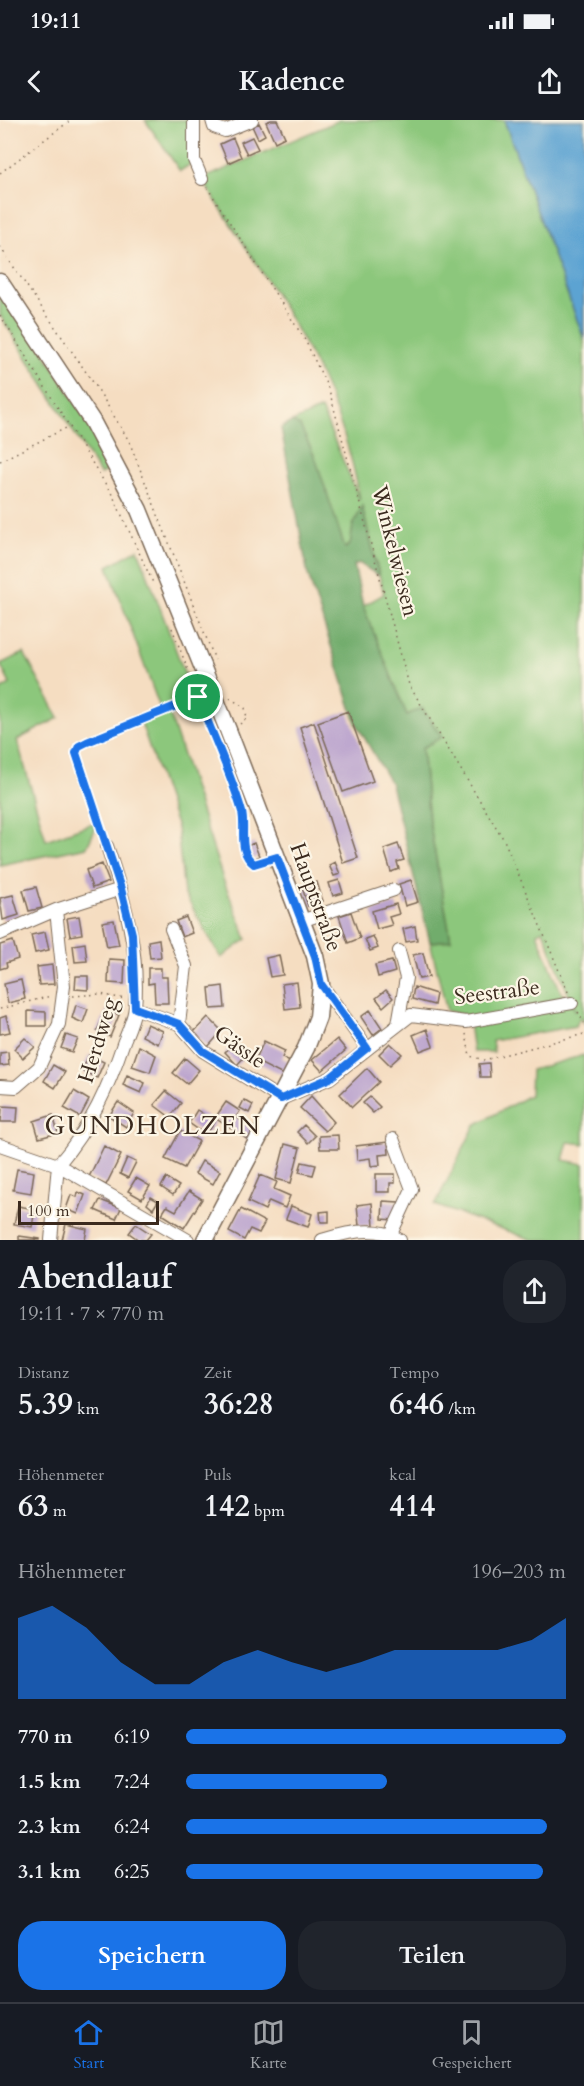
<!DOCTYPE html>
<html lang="de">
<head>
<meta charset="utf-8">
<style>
  :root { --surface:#171b24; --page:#20242c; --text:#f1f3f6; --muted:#9ea1a6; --line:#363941; --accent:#1a73e8 }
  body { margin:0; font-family:Cardo,serif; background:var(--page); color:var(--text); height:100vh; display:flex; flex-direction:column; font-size:22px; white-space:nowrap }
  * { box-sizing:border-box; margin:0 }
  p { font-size:20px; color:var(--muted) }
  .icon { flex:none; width:33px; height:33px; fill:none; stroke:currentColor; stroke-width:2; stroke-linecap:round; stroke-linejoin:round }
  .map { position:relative; height:1120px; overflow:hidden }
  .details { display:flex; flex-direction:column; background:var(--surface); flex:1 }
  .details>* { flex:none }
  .scale { position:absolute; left:18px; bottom:15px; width:141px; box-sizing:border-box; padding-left:6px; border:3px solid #3b2a1e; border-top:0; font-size:16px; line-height:21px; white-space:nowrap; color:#3b2a1e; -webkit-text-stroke:4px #fcf5e5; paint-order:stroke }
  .pin { position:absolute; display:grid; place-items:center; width:51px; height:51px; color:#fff; margin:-26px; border:3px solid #fff; border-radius:50%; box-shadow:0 2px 6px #0007 }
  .round { display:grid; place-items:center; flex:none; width:63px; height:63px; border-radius:24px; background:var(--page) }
  .headline { display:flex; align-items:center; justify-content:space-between; height:102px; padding:0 18px }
  h1 { font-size:33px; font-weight:700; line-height:45px }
  .metrics { display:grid; grid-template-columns:repeat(3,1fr); gap:9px; height:102px; padding:6px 18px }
  .metrics div { display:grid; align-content:center }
  .metrics b { font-size:30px; font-weight:700 }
  .metrics small { font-size:16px; font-weight:400 }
  .metrics p { font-size:16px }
  .chart { height:168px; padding:12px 18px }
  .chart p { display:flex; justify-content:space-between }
  .chart svg { width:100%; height:108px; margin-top:6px; fill:var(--accent); opacity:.7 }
  .cta { display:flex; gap:12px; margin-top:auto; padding:12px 18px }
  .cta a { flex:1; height:69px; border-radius:24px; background:var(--accent); color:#fff; font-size:24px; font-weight:700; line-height:69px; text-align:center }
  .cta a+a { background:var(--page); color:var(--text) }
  ul { padding:0 18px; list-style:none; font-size:20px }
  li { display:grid; grid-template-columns:96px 72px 1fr; align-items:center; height:45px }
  li i { height:15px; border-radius:8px; background:var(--accent) }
  .status { display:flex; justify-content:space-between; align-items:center; height:42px; padding:0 30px; background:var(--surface); direction:ltr }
  .status svg { height:16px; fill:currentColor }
  header { display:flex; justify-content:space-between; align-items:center; height:78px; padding:0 18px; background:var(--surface); font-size:27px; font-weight:700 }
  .tab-bar { display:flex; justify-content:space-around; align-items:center; height:84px; border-top:2px solid var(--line); background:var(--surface); font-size:16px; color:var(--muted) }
  .tab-bar a { display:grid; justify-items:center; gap:3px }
  .tab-bar .on { color:var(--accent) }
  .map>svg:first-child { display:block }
  .green { fill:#8cc77c; stroke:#64784d; stroke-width:1.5; fill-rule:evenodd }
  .forest { fill:#71ac6c; stroke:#566b45; stroke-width:1.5 }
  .water { fill:#5ba3d2; stroke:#4b6678; stroke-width:1.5 }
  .building { fill:#bba4ce }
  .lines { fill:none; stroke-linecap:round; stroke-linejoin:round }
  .minor-casing { stroke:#7c6957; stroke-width:14 }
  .major-casing { stroke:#7c6957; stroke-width:19 }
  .path { stroke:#7c6957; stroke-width:1.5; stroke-dasharray:1.5 4.5; stroke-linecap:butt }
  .minor { stroke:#fff; stroke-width:12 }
  .major { stroke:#fff; stroke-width:16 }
  .route-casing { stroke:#fff; stroke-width:12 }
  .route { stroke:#1a73e8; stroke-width:8 }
  .labels { text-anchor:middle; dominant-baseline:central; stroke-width:4.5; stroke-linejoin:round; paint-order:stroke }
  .street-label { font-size:22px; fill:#3b2a1e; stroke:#fcf5e5 }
  .quarter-label { font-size:26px; letter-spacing:1.5px; fill:#3b2a1e; stroke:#fcf5e5 }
</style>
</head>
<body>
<div class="status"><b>19:11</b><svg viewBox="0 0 49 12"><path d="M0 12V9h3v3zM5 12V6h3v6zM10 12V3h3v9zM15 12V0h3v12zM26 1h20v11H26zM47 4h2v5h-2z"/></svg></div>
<header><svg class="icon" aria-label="back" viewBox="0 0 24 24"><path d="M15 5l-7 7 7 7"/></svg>Kadence<svg class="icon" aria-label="share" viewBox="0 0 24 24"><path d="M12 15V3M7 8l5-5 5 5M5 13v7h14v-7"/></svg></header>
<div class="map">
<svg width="584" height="1120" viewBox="0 0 584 1120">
  <rect width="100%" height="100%" fill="#fcf5e5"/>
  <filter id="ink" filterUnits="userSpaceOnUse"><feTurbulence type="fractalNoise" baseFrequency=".0167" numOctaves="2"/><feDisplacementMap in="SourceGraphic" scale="12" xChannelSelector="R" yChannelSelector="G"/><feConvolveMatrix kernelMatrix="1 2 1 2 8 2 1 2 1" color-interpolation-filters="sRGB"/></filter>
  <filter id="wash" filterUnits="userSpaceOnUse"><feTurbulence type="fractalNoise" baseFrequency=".008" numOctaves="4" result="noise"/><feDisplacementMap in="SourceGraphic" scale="24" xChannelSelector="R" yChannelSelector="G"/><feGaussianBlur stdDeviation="1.35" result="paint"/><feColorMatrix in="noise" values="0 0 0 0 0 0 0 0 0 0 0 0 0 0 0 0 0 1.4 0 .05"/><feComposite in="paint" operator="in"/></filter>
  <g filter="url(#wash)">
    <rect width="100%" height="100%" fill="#f5ddc1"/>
    <!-- green -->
    <path class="green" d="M145 0H192L191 44 180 51Z
      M340 0H504L584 219V903L580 897 576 906 492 921 494 932H473L468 896 447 891 430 822 451 820 429 701 422 628 386 549 363 486 384 474 362 387 353 406 350 426 345 428 300 306 292 302 321 289 360 380C339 253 268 165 202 59ZM543 810 572 883 576 891 560 870 537 813Z
      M0 162 116 347 100 354 0 195Z
      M138 429 192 573 170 595 223 759 247 819 221 838 184 773 177 708 140 600 161 591 108 446Z
      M24 533 59 598 17 620 46 720 99 701 87 727 0 745V570L10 564 0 544Z
      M584 935V1024L568 1022 563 1040 584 1044V1120H533L435 1085 475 1005 530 975 531 950Z"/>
    <!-- forest -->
    <path class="forest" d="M292 302 300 306 315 337 345 428 350 425 353 406 362 386 379 456 359 443 354 445 363 486 407 595 422 588 442 617 422 628 429 701 451 820 430 822 391 664 356 603 308 455 281 308Z"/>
    <!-- water -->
    <path class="water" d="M504 0H584V219Z"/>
    <g id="blocks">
      <!-- building -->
      <path class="building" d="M271 0H277L285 17 275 22 266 2Z
        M259 3 265 15 258 19 252 6Z
        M252 17 258 29 247 34 241 22Z
        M233 18 241 37 228 43 220 24Z
        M348 591 373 661 343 672 318 602Z
        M314 602 358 738 343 743 300 607Z
        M254 723 259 736 253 739 247 726Z
        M398 724 404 740 397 742 399 749 391 752 384 729Z
        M335 742 340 754 334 756 329 745Z
        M102 744 109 762 92 768 86 750Z
        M339 760 343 773 333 776 329 763Z
        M411 760 418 782 405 786 399 764Z
        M317 762 323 781 308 786 302 767Z
        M36 767 42 788 29 791 23 770Z
        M13 775 19 795 3 800 0 778Z
        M396 784 399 794 389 797 392 805 377 809 372 791Z
        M351 792 360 818 348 823 339 796Z
        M79 796 82 814 70 816 67 798Z
        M186 797 192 813 182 817 176 801Z
        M114 800 119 825 107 827 102 802Z
        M415 806 417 820 406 822 403 809Z
        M45 812 49 830 35 833 31 815Z
        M373 816 378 828 370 831 365 819Z
        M159 819 161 837 150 838 148 821Z
        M13 821 18 839 6 843 7 847 0 849V825Z
        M85 823 87 841 75 842 73 825Z
        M423 833 429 857 419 859 413 835Z
        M279 835 283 855 270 857 266 838Z
        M109 839 125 840 124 864 108 863Z
        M392 841 395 852 378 857 375 845Z
        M52 845 54 864 39 865 37 847Z
        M148 848H161V857H167L168 883H155L154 863 148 864Z
        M76 856H88V870L75 869Z
        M21 860 25 879 8 883 4 864Z
        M297 862 300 887 285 889 282 864Z
        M223 866 225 888 211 889 209 868Z
        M414 867 436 874 434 885 412 879Z
        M386 870 393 878 383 887 376 878Z
        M76 885 88 889 83 903 72 898Z
        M107 890 119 895 110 917 97 911Z
        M370 890 382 908 373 915 361 897Z
        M28 891 46 892V906H28Z
        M6 896 10 912 0 914V898Z
        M208 897 222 911 208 927 193 913Z
        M147 904 163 911 158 924 142 916Z
        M427 909 433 926 420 931 413 915Z
        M66 915 78 919 72 932 61 928Z
        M25 918 35 927 23 938 14 929Z
        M337 919 346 930 322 951 312 940Z
        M264 921 285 931 282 938 292 943 285 956 255 941Z
        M234 923 246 935 237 945 225 932Z
        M390 923 402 934 390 945 379 934Z
        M139 926 156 935 150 952 132 946Z
        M8 932 9 945 0 946V933Z
        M89 935 104 942 97 958 82 951Z
        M185 938 199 950 187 964 173 953Z
        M489 943 490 957H480L479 944Z
        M53 945 65 952 55 968 44 961Z
        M367 948 379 962 352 987 340 974Z
        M127 955 145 963 141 973 123 965Z
        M74 971 89 980 80 997 64 988Z
        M166 971 181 983 170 997 154 985Z
        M311 976 334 1002 325 1011 300 988Z
        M370 977 380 987 373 993 363 983Z
        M244 980 253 985 249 993 240 988Z
        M118 982 134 993 126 1007 109 996Z
        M226 982 240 991 236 997 255 1010 248 1020 215 998Z
        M2 986 18 987 17 1002H1Z
        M197 990 215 1002 206 1015 189 1003Z
        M53 995 58 1013 39 1018 34 1001Z
        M304 1005 315 1016 308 1023 297 1012Z
        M180 1011 199 1021 184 1048 165 1039Z
        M338 1015 339 1029H320L319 1016Z
        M388 1022 389 1034 379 1035 380 1045 371 1046 370 1038 357 1040 356 1026Z
        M285 1024 300 1028 291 1063 276 1059Z
        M104 1026 121 1035 106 1065 89 1057Z
        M127 1038 136 1042 128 1058 120 1054Z
        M202 1041 220 1051 213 1064 195 1054Z
        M302 1042 316 1045 313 1055 299 1052Z
        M17 1049 34 1052 31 1073 13 1070Z
        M376 1054H395V1063H390V1072H376Z
        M260 1055 277 1062 274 1069 290 1076 285 1088 269 1081 265 1090 248 1082Z
        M136 1058 150 1066 142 1079 128 1071Z
        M166 1058 179 1066 173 1075 161 1067Z
        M189 1071 202 1079 184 1108 162 1094 167 1086 176 1091Z
        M78 1072 85 1075 78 1094 66 1089 71 1075 77 1077Z
        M151 1077 158 1081 153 1089 147 1084Z
        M100 1080 121 1088 116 1099 95 1090Z
        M383 1081 399 1082 394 1100 382 1099Z
        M372 1083 374 1105 359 1106 357 1085Z
        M18 1086 35 1089 32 1107 14 1104Z
        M291 1086 312 1094 308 1107 286 1099Z
        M241 1089 265 1102 259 1113 250 1109 244 1120 229 1112Z
        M329 1091V1102H321L320 1092Z
        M66 1104 87 1109 85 1120H62Z
        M136 1104 151 1114 146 1120H139L129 1113Z
        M19 1116 40 1119V1120H19Z"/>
    </g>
  </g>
  <g filter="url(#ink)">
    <use href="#blocks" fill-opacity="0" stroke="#7c6957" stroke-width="1.5"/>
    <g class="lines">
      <!-- minor casing -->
      <g class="minor-casing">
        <path id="minor" d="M194 0V40L202 59
          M212 0 214 7 225 11 252 0
          M301 801 394 770
          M171 809 186 846 179 904
          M0 814 56 790 121 769
          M321 864 367 928
          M135 888 179 904 203 931 281 979 330 958 411 895 466 902 572 883
          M398 904 406 858 399 831
          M0 966 16 967 39 947 59 904 64 866 56 790
          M0 1025 58 1045 188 1120
          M58 1045C91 1006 108 969 124 921 128 911 134 898 135 887 140 831 124 778 107 726
          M391 1114 412 1069 393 1019
          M51 1120 58 1045
          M322 1120C346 1112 379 1105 400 1120"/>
      </g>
      <!-- major casing -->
      <g class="major-casing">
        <path id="major" d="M0 162 92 301 139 390 228 610 315 836 321 864 318 897 306 928 205 1120"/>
      </g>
      <!-- path -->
      <path class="path" d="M0 53 71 0
        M207 67 305 220 329 270 409 565 504 720 568 872
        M0 127 97 268 129 321 215 540
        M0 195 113 376 154 465
        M0 341 70 306
        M172 508 242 693 244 731 247 739 254 744 263 741
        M230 578 245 588 247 598 240 604
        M103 716 76 633 79 626 197 577
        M73 876 100 874 125 879
        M0 889 51 876
        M578 892 584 903
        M466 914 470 936 484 940 584 914"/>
      <!-- minor -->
      <use href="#minor" class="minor"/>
      <!-- major -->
      <use href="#major" class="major"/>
    </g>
  </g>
  <g class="lines" filter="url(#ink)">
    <!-- route casing -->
    <g class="route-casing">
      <path id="route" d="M198 577C212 614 231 653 242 692 246 710 237 731 254 744L277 737 315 836 321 864 367 928 330 958 281 979 203 931 179 904 135 888 132 814 121 769 76 633 79 626 87 622Z"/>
    </g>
    <!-- route -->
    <use href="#route" class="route"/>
  </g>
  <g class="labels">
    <!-- street labels -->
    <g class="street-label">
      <text transform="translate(395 431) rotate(76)">Winkelwiesen</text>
      <text transform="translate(316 777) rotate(70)">Hauptstraße</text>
      <text transform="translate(497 872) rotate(-7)">Seestraße</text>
      <text transform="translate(98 920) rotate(-73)">Herdweg</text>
      <text transform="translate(240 927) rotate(35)">Gässle</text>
    </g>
    <!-- quarter labels -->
    <g class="quarter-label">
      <text x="153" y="1005">GUNDHOLZEN</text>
    </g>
  </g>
</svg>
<div class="scale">100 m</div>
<div class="pin" style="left:198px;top:577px;background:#1e9e55"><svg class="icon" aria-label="arrive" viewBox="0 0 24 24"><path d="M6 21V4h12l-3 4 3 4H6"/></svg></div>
</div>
<section class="details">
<div class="headline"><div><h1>Abendlauf</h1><p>19:11 · 7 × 770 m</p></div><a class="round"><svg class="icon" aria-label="share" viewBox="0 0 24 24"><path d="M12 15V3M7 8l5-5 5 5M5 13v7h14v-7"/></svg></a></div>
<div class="metrics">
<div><p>Distanz</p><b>5.39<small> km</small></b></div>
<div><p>Zeit</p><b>36:28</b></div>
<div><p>Tempo</p><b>6:46<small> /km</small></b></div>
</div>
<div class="metrics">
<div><p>Höhenmeter</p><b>63<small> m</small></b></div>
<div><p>Puls</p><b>142<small> bpm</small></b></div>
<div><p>kcal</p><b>414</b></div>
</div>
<div class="chart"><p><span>Höhenmeter</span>196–203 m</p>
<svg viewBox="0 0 160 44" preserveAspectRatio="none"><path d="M0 44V11L10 6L20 15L30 29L40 38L50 38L60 29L70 24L80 29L90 33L100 29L110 24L120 24L130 24L140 24L150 20L160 11V44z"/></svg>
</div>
<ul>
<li><b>770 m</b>6:19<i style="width:100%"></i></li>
<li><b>1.5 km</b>7:24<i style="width:53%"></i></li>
<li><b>2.3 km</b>6:24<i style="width:95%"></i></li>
<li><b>3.1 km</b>6:25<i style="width:94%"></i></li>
</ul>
<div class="cta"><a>Speichern</a><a>Teilen</a></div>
</section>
<nav class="tab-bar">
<a class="on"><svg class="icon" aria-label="home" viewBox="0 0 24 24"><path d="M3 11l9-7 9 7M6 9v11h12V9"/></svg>Start</a>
<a><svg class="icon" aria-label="map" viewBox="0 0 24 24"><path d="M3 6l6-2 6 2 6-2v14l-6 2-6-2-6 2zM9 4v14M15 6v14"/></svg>Karte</a>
<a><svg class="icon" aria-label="saved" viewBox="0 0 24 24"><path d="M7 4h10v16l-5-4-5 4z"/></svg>Gespeichert</a>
</nav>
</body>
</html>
